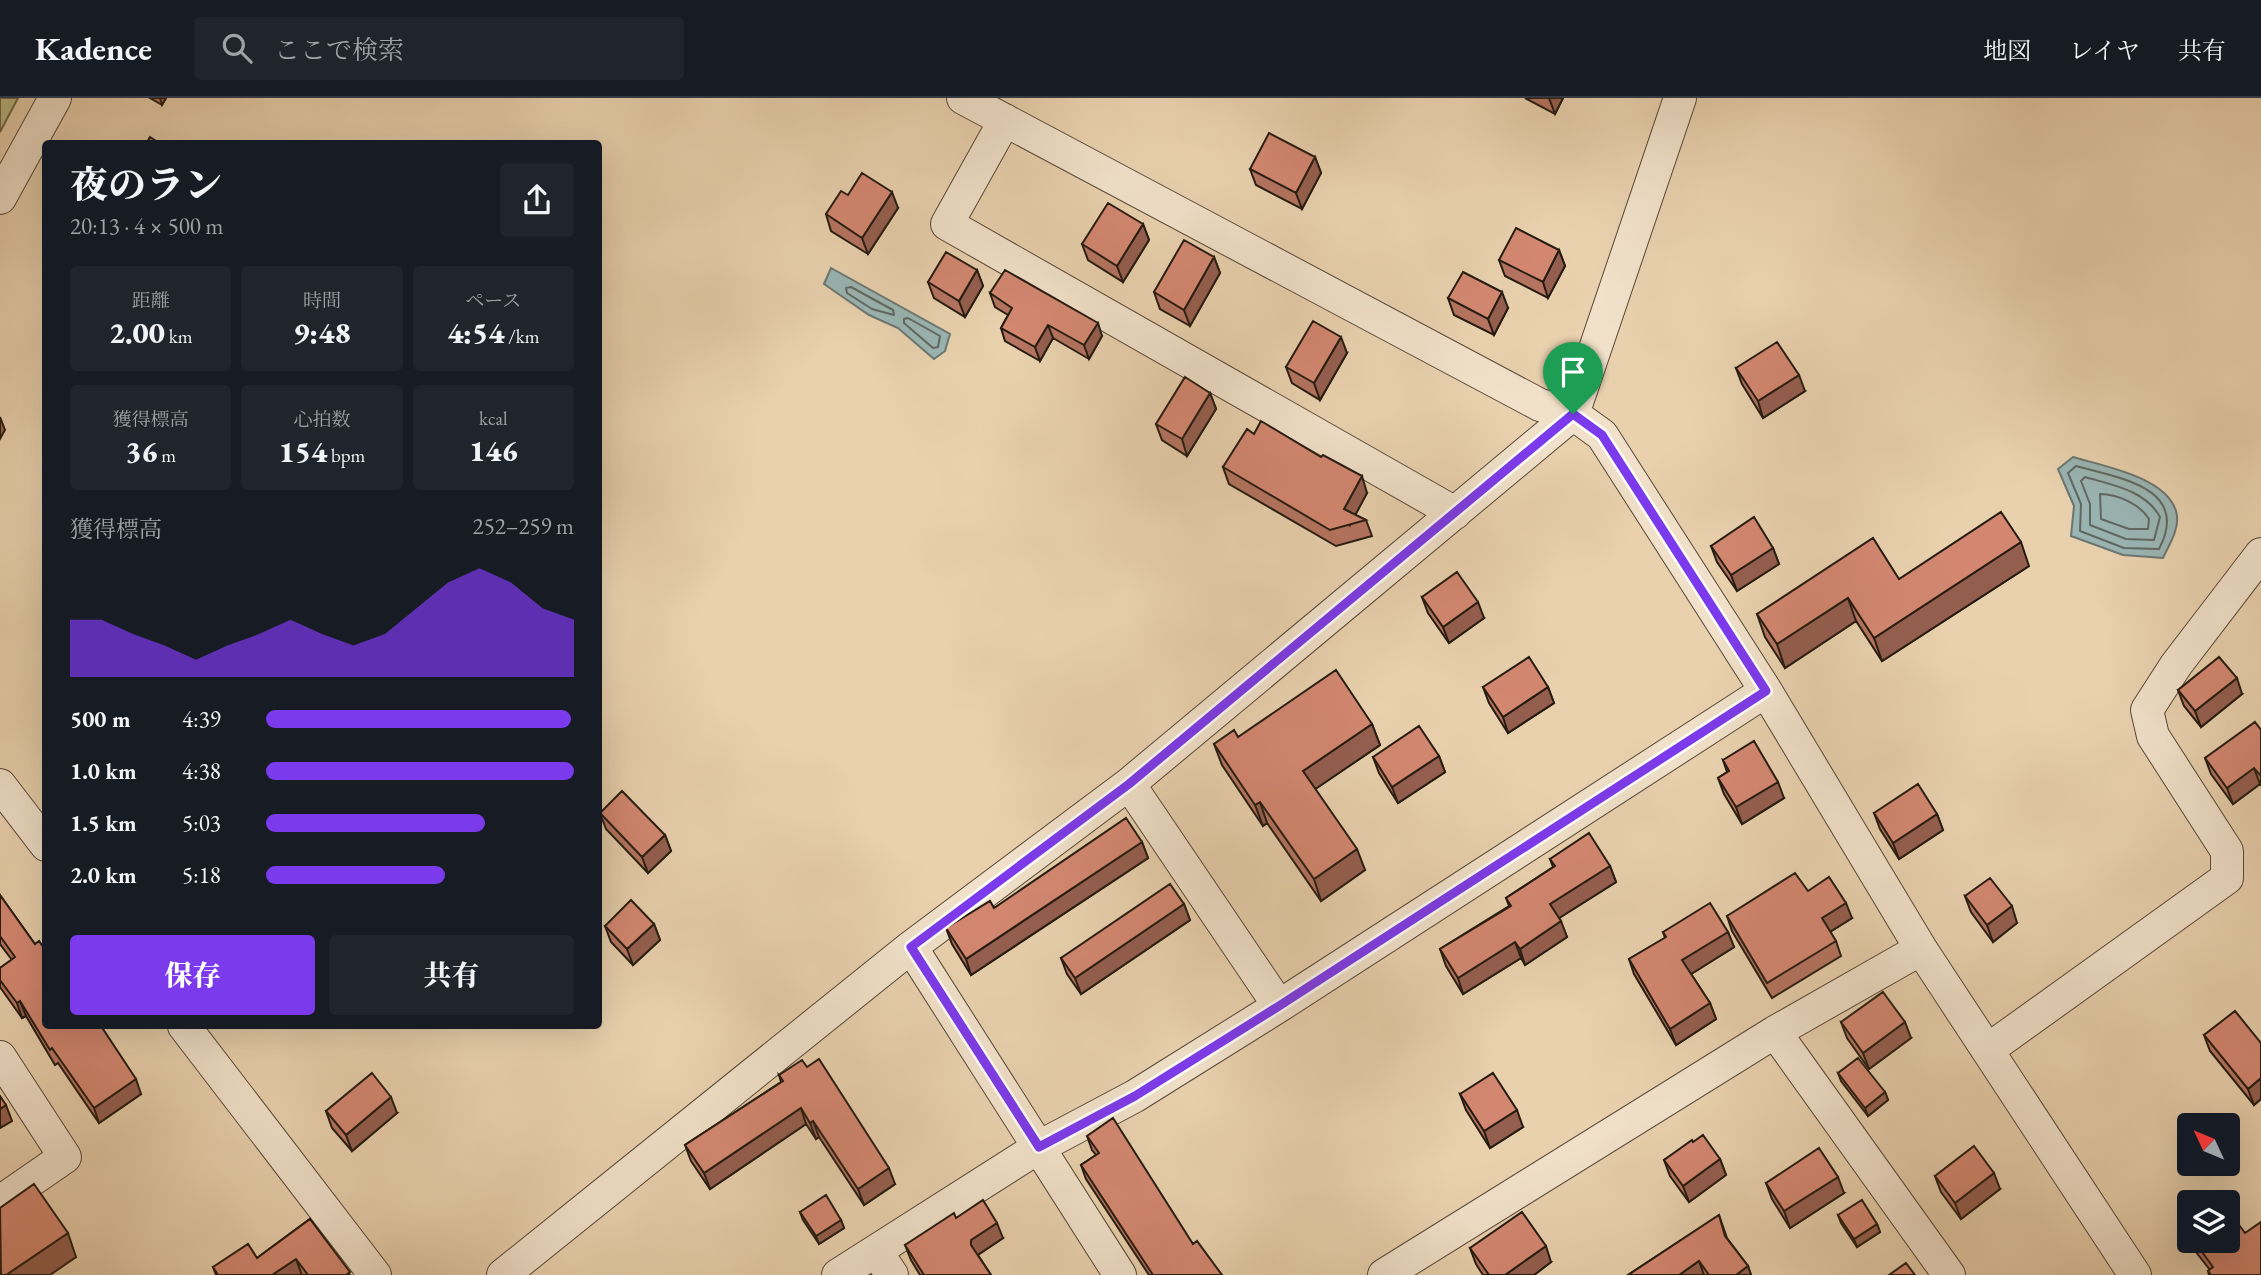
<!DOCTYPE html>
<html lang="ja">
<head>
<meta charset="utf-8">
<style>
  :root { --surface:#171b24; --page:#20242c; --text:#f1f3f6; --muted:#9ea1a6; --line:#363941; --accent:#7c3aed }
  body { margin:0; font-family:"EB Garamond","Noto Serif JP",serif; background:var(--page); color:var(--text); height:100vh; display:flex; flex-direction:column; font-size:26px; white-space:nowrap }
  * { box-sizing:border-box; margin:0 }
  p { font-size:23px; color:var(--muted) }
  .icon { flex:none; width:38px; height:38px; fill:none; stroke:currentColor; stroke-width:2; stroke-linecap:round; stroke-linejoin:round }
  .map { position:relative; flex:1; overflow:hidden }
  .side { position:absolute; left:42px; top:42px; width:560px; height:889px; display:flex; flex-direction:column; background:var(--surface); border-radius:7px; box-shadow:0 7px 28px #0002 }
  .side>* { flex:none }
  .needle { width:46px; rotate:314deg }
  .buttons { position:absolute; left:2177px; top:1015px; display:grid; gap:14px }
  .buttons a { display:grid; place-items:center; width:63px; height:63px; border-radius:7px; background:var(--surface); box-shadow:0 7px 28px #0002; font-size:35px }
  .pin { position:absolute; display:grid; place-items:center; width:60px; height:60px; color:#fff; margin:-72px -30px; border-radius:50% 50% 50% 0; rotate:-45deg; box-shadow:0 0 7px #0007 }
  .pin .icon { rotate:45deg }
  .round { display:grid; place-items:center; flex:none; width:74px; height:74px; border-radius:7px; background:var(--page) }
  .headline { display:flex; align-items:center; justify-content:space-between; height:119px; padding:0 28px }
  h1 { font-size:38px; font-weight:800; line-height:52px }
  .metrics { display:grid; grid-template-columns:repeat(3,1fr); gap:10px; height:119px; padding:7px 28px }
  .metrics div { display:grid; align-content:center; border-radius:7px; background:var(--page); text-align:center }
  .metrics b { font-size:30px; font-weight:800 }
  .metrics small { font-size:19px; font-weight:400 }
  .metrics p { font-size:19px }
  .chart { height:196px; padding:14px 28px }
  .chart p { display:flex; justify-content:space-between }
  .chart svg { width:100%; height:126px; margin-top:7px; fill:var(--accent); opacity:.7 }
  .action { display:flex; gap:14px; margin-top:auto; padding:14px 28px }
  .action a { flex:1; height:80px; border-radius:7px; background:var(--accent); color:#fff; font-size:28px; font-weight:800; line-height:80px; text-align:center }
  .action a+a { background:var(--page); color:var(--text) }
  ul { padding:0 28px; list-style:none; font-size:23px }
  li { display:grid; grid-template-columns:112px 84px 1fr; align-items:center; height:52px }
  li i { height:18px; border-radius:9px; background:var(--accent) }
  header { display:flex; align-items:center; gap:42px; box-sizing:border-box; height:98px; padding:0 35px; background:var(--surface); border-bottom:2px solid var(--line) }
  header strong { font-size:33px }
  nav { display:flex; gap:38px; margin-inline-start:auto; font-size:24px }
  .search { width:490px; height:63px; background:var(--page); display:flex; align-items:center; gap:18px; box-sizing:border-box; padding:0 24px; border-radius:7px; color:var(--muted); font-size:26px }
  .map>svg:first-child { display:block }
  .green { fill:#bcba86; stroke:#706a4b; stroke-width:2 }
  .water { fill:#9ab5b3; stroke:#6b7772; stroke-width:2 }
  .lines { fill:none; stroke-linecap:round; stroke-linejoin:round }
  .shore { stroke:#606862; stroke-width:2 }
  .minor-casing { stroke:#564838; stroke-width:34 }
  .minor { stroke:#f1e1ca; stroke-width:32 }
  .wall { fill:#b57461; stroke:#251b10; stroke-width:2 }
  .shaded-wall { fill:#945e4f; stroke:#251b10; stroke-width:2 }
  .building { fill:#d38771; stroke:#251b10; stroke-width:2 }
  .route-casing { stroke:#fff; stroke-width:14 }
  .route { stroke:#7c3aed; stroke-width:9 }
</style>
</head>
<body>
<header>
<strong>Kadence</strong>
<div class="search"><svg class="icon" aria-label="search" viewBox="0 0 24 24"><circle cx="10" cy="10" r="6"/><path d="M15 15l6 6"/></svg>ここで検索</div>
<nav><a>地図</a><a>レイヤ</a><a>共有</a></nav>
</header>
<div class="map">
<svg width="2261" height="1177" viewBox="0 0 2261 1177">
  <rect width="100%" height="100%" fill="#e9d1ae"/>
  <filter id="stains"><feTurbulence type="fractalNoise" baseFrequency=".00286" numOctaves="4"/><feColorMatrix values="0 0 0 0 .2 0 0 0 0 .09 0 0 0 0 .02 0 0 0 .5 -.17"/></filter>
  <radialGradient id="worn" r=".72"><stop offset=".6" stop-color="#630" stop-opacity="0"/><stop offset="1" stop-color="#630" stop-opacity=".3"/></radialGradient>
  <!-- green -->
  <path class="green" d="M0 0H18L0 34Z"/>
  <!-- water -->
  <path class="water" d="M831 170 950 236 945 253 934 261 898 230 869 217 824 186Z
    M2073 359C2103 368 2166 379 2176 413 2181 429 2169 447 2163 460L2123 457 2071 438 2074 408 2058 371Z"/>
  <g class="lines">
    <!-- shore -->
    <path class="shore" d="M851 189 893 212 894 217 872 211 847 195 846 190Z
      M908 220 940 238 938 249 933 250 904 225V221Z
      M2076 368C2120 380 2191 390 2159 451L2124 450 2080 433 2081 406 2068 375Z
      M2085 379C2112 387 2145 392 2160 419L2154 442 2126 441 2090 427V406L2081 383Z
      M2100 396C2117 396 2140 406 2149 421L2148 431H2129L2101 421Z"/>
    <!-- minor casing -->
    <g class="minor-casing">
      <path id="minor" d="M963 0 1540 307 1573 316 1602 337 1766 593 1921 851 2135 1177
        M1005 22 947 126 1455 415
        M0 100 55 0
        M1129 686 1279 908
        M0 687 46 747
        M911 849 1120 1177
        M184 928 375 1177
        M1775 934 1949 1177
        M1989 951 2227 780V753L2153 638 2147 612 2176 567 2261 456
        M0 959 65 1059 0 1104
        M876 1153 892 1177
        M503 1177 911 849 1129 686 1573 316 1680 0
        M838 1177 1039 1049 1135 998 1279 908 1766 593
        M1384 1177 1775 934 1921 851"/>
    </g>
    <!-- minor -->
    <use href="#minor" class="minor"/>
  </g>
  <!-- wall -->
  <path class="wall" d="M150 0H166L162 7Z
    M1525 0H1563L1555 16Z
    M1315 59 1321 75 1302 111 1256 87 1250 71Z
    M848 97 898 110 868 156 831 133 826 116Z
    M1143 126 1149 142 1123 184 1088 162 1082 146Z
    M1559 152 1565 168 1548 200 1505 178 1499 162Z
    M1214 159 1220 175 1190 228 1160 211 1154 194Z
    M977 172 983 188 965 219 934 200 928 184Z
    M990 195 1102 238 1089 261 1053 240 1040 263 1005 243 1001 230 1008 217 995 209Z
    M1448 200 1508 210 1494 237 1454 217Z
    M1347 255 1320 302 1292 285 1286 269Z
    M1736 270 1805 293 1763 320 1742 286Z
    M1210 295 1216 311 1187 358 1162 342 1156 326Z
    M1223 369 1367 395 1355 417 1366 422 1372 438 1336 448 1229 386Z
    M1711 448 1773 450 1779 466 1737 493 1717 464Z
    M2029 468 1882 563 1856 523 1785 570 1765 539 1757 516 1899 481Z
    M1422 499 1484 520 1449 545 1428 515Z
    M1483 589H1548L1554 605 1508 635 1489 605Z
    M2178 592 2242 596 2201 629 2184 608Z
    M1372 626 1380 647 1315 691 1365 772 1321 803 1267 725 1263 728 1222 667 1214 646 1238 639Z
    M2261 632V687L2260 686 2233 706 2211 676 2205 660Z
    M1439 658 1445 674 1398 705 1379 675 1373 659Z
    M1723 662 1784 700 1742 726 1724 696 1718 680 1727 674Z
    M600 715 665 737 671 753 648 775 606 731Z
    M1874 715 1937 716 1943 732 1899 761 1880 731Z
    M1142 744 1148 760 971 877 952 846 946 830 994 810Z
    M1550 761 1610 768 1616 784 1559 820 1567 839 1525 867 1521 860 1463 896 1446 868 1440 851 1509 808 1506 800 1553 769Z
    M1808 793 1852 820 1830 834 1836 843 1841 858 1772 900 1732 833 1727 818Z
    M0 797 141 996 99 1025 58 965 55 967 26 918 22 920 0 889V870L12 862 0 846Z
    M1965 798 2017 825 1993 844 1971 814Z
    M1184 806 1190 822 1081 896 1067 876 1061 860Z
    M654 826 660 842 633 867 611 844 605 828Z
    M1663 834H1728L1734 849 1691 876 1710 905 1716 921 1676 947 1634 876 1629 861 1665 840Z
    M1841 924 1911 940 1869 971 1847 940Z
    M2204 937 2261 945V1001L2254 1007 2210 953Z
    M1838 975 1885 994 1888 1002 1868 1018 1841 983Z
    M779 977 895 1086 864 1107 819 1039 816 1041 806 1026 710 1091 691 1063 685 1047 781 984Z
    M1460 996 1523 1029 1490 1050 1466 1012Z
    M326 1013 397 1015 352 1053 332 1030Z
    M1087 1038 1193 1146 1222 1177H1149L1086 1081 1081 1067 1096 1057 1092 1052Z
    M1693 1044 1720 1061 1726 1077 1689 1104 1670 1078 1664 1062Z
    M1935 1078 2000 1091 1961 1121 1941 1094Z
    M1766 1085 1844 1095 1790 1130 1772 1101Z
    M800 1114 841 1122 844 1130 819 1146 803 1122Z
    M1719 1117 1727 1140 1748 1168 1751 1177H1628Z
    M1838 1117 1877 1126 1880 1134 1857 1149 1841 1125Z
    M956 1120 1003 1140 978 1157 991 1177H920L911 1162 905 1147Z
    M310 1121 350 1177H216L213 1169 257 1160Z
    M2192 1143H2228L2261 1177H2209L2208 1173 2210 1172 2196 1154Z
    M1470 1150 1551 1164 1534 1177H1483L1476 1166Z"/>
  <!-- shaded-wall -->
  <path class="shaded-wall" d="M160 0H166L162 7Z
    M1549 0H1563L1555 16Z
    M1315 59 1321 75 1302 111 1296 95Z
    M892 94 898 110 868 156 862 140Z
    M1143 126 1149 142 1123 184 1117 168Z
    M1559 152 1565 168 1548 200 1543 184Z
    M1214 159 1220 175 1190 228 1184 212Z
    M977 172 983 188 965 219 959 203Z
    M1502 194 1508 210 1494 237 1488 221Z
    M1098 225 1102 238 1089 261 1084 247Z
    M1048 227 1053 240 1040 263 1035 249Z
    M1341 239 1347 255 1320 302 1314 285Z
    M1799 277 1805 293 1763 320 1758 303Z
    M1210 295 1216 311 1187 358 1182 341Z
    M0 319 5 332 0 341Z
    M1362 378 1367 395 1350 427 1344 411Z
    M2021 444 2029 468 1882 563 1874 540Z
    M1773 450 1779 466 1737 493 1731 477Z
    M1848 500 1856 523 1785 570 1777 546Z
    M1478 504 1484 520 1449 545 1443 529Z
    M2237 580 2242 596 2201 629 2195 613Z
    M1548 589 1554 605 1508 635 1503 619Z
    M1372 626 1380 647 1311 694 1303 673Z
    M1439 658 1445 674 1398 705 1392 689Z
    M2254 670 2260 686 2233 706 2227 690Z
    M1778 684 1784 700 1742 726 1736 709Z
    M1260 704 1267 725 1263 728 1255 707Z
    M1937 716 1943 732 1899 761 1893 745Z
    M665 737 671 753 648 775 642 759Z
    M1142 744 1148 760 971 877 966 861Z
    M1357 751 1365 772 1321 803 1314 781Z
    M1610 768 1616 784 1556 822 1550 806Z
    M1846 805 1852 820 1828 835 1822 820Z
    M1184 806 1190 822 1081 896 1075 880Z
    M2012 808 2017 825 1993 844 1987 827Z
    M1561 823 1567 839 1525 867 1520 851Z
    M654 826 660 842 633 867 627 851Z
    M1728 834 1734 849 1688 878 1682 862Z
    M1515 844 1521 860 1463 896 1458 880Z
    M20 903 26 918 22 920 17 905Z
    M1710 905 1716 921 1676 947 1670 931Z
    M1905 924 1911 940 1869 971 1863 955Z
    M2261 980V1001L2254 1007 2248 991Z
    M136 981 141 996 99 1025 94 1010Z
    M1885 994 1888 1002 1868 1018 1865 1010Z
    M391 999 397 1015 352 1053 346 1037Z
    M6 1007 12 1023 0 1030V1011Z
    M801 1010 806 1026 710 1091 704 1075Z
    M1517 1012 1523 1029 1490 1050 1484 1033Z
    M813 1023 819 1039 816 1041 810 1025Z
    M1720 1061 1726 1077 1689 1104 1683 1088Z
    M889 1070 895 1086 864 1107 858 1091Z
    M1994 1075 2000 1091 1961 1121 1955 1105Z
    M1838 1079 1844 1095 1790 1130 1784 1113Z
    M841 1122 844 1130 819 1146 816 1138Z
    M997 1125 1003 1140 976 1158 971 1147V1142Z
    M1877 1126 1880 1134 1857 1149 1854 1141Z
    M68 1135 76 1159 50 1177H6Z
    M1546 1148 1551 1164 1534 1177H1505Z
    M296 1161 302 1177H272Z
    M1699 1163 1704 1177H1679Z
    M1748 1168 1751 1177H1736Z"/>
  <!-- building -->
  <path class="building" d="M1269 35 1315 59 1296 95 1250 71Z
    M150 39 161 46H146Z
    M862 75 892 94 862 140 826 116 841 93 848 97Z
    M1108 105 1143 126 1117 168 1082 146Z
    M1516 130 1559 152 1543 184 1499 162Z
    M1184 142 1214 159 1184 212 1154 194Z
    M946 154 977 172 959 203 928 184Z
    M1005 172 1098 225 1084 247 1048 227 1035 249 1001 230 1012 210 990 195Z
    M1463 174 1502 194 1488 221 1448 200Z
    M1313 223 1341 239 1314 285 1286 269Z
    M1777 244 1799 277 1758 303 1736 270Z
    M1185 279 1210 295 1182 341 1156 326Z
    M1261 323 1321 359 1323 357 1362 378 1344 411 1366 422 1330 432 1223 369 1247 331 1254 336Z
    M2001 414 2021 444 1874 540 1848 500 1777 546 1757 516 1873 440 1899 481Z
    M1754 419 1773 450 1731 477 1711 448Z
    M1457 474 1478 504 1443 529 1422 499Z
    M1529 559 1548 589 1503 619 1483 589Z
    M2219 559 2237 580 2195 613 2178 592Z
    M1336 572 1372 626 1303 673 1357 751 1314 781 1260 704 1255 707 1214 646 1234 632 1238 639Z
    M2255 624 2261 632V678L2254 670 2227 690 2205 660Z
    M1419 628 1439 658 1392 689 1373 659Z
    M1754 643 1778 684 1736 709 1718 680 1729 673 1723 662Z
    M1918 686 1937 716 1893 745 1874 715Z
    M622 693 665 737 642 759 600 715Z
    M1126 720 1142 744 966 861 946 830 990 803 994 810Z
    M1589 735 1610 768 1550 806 1561 823 1520 851 1515 844 1458 880 1440 851 1511 808 1506 800 1555 768 1550 761Z
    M1795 775 1808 793 1829 779 1846 805 1822 820 1836 843 1767 885 1727 818Z
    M1990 780 2012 808 1987 827 1965 798Z
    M1170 786 1184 806 1075 880 1061 860Z
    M0 797 35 846 39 843 46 853V928H101L136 981 94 1010 52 950 50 952 20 903 17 905 0 882V870L15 859 0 838Z
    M631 802 654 826 627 851 605 828Z
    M1710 805 1728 834 1682 862 1710 905 1670 931 1629 861 1666 839 1663 834Z
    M1883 894 1905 924 1863 955 1841 924Z
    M2235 913 2261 945V980L2248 991 2204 937Z
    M1858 960 1885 994 1865 1010 1838 975Z
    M819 961 889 1070 858 1091 813 1023 810 1025 801 1010 704 1075 685 1047 783 983 779 977 802 962 807 969Z
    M372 975 391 999 346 1037 326 1013Z
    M1493 975 1517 1012 1484 1033 1460 996Z
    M0 998 6 1007 0 1011Z
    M1113 1020 1193 1146 1197 1143 1222 1177H1153L1081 1067 1099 1055 1087 1038Z
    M1703 1037 1720 1061 1683 1088 1664 1062 1692 1042 1693 1044Z
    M1974 1048 1994 1075 1955 1105 1935 1078Z
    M1819 1050 1838 1079 1784 1113 1766 1085Z
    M34 1086 68 1135 6 1177H1L0 1110Z
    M826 1097 841 1122 816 1138 800 1114Z
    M983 1102 997 1125 971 1142V1147L991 1177H924L905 1147 954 1115 956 1120Z
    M1862 1102 1877 1126 1854 1141 1838 1117Z
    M2228 1112 2245 1135 2261 1124V1177H2211L2208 1173 2213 1169 2194 1143H2228Z
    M1522 1114 1546 1148 1505 1177H1489L1470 1150Z
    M1719 1117 1725 1138 1748 1168 1736 1177H1709L1699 1163 1679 1177H1628Z
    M310 1121 350 1174 346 1177H308L296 1161 272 1177H218L213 1169 248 1146 257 1160Z
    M1906 1165 1915 1177H1889Z"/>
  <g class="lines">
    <!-- route casing -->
    <g class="route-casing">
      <path id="route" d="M1573 316 1602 337 1766 593 1279 908 1135 998 1039 1049 911 849 1129 686Z"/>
    </g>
    <!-- route -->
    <use href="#route" class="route"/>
  </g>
  <rect width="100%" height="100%" filter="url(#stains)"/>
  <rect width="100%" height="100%" fill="url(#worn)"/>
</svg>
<div class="buttons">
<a><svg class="needle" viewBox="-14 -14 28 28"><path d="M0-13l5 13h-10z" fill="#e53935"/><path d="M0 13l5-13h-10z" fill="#9ea1a6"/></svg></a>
<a><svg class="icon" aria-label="layers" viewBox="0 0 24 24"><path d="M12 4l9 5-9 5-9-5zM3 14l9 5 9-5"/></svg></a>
</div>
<div class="pin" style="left:1573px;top:316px;background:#1e9e55"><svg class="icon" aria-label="arrive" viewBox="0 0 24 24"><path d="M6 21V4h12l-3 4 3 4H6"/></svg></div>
<section class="side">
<div class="headline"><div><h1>夜のラン</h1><p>20:13 · 4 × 500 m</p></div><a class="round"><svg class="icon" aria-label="share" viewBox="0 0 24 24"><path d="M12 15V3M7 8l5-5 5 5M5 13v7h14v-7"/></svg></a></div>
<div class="metrics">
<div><p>距離</p><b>2.00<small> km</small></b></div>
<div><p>時間</p><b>9:48</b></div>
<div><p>ペース</p><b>4:54<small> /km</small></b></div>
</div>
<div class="metrics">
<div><p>獲得標高</p><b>36<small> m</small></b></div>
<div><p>心拍数</p><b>154<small> bpm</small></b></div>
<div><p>kcal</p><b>146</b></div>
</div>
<div class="chart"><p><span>獲得標高</span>252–259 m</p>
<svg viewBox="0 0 160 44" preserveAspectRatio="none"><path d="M0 44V24L10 24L20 29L30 33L40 38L50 33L60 29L70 24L80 29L90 33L100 29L110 20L120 11L130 6L140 11L150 20L160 24V44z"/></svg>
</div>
<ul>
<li><b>500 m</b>4:39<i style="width:99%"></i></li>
<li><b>1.0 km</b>4:38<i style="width:100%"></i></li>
<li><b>1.5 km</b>5:03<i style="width:71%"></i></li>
<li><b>2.0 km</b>5:18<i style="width:58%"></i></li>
</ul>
<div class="action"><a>保存</a><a>共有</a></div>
</section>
</div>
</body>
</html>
